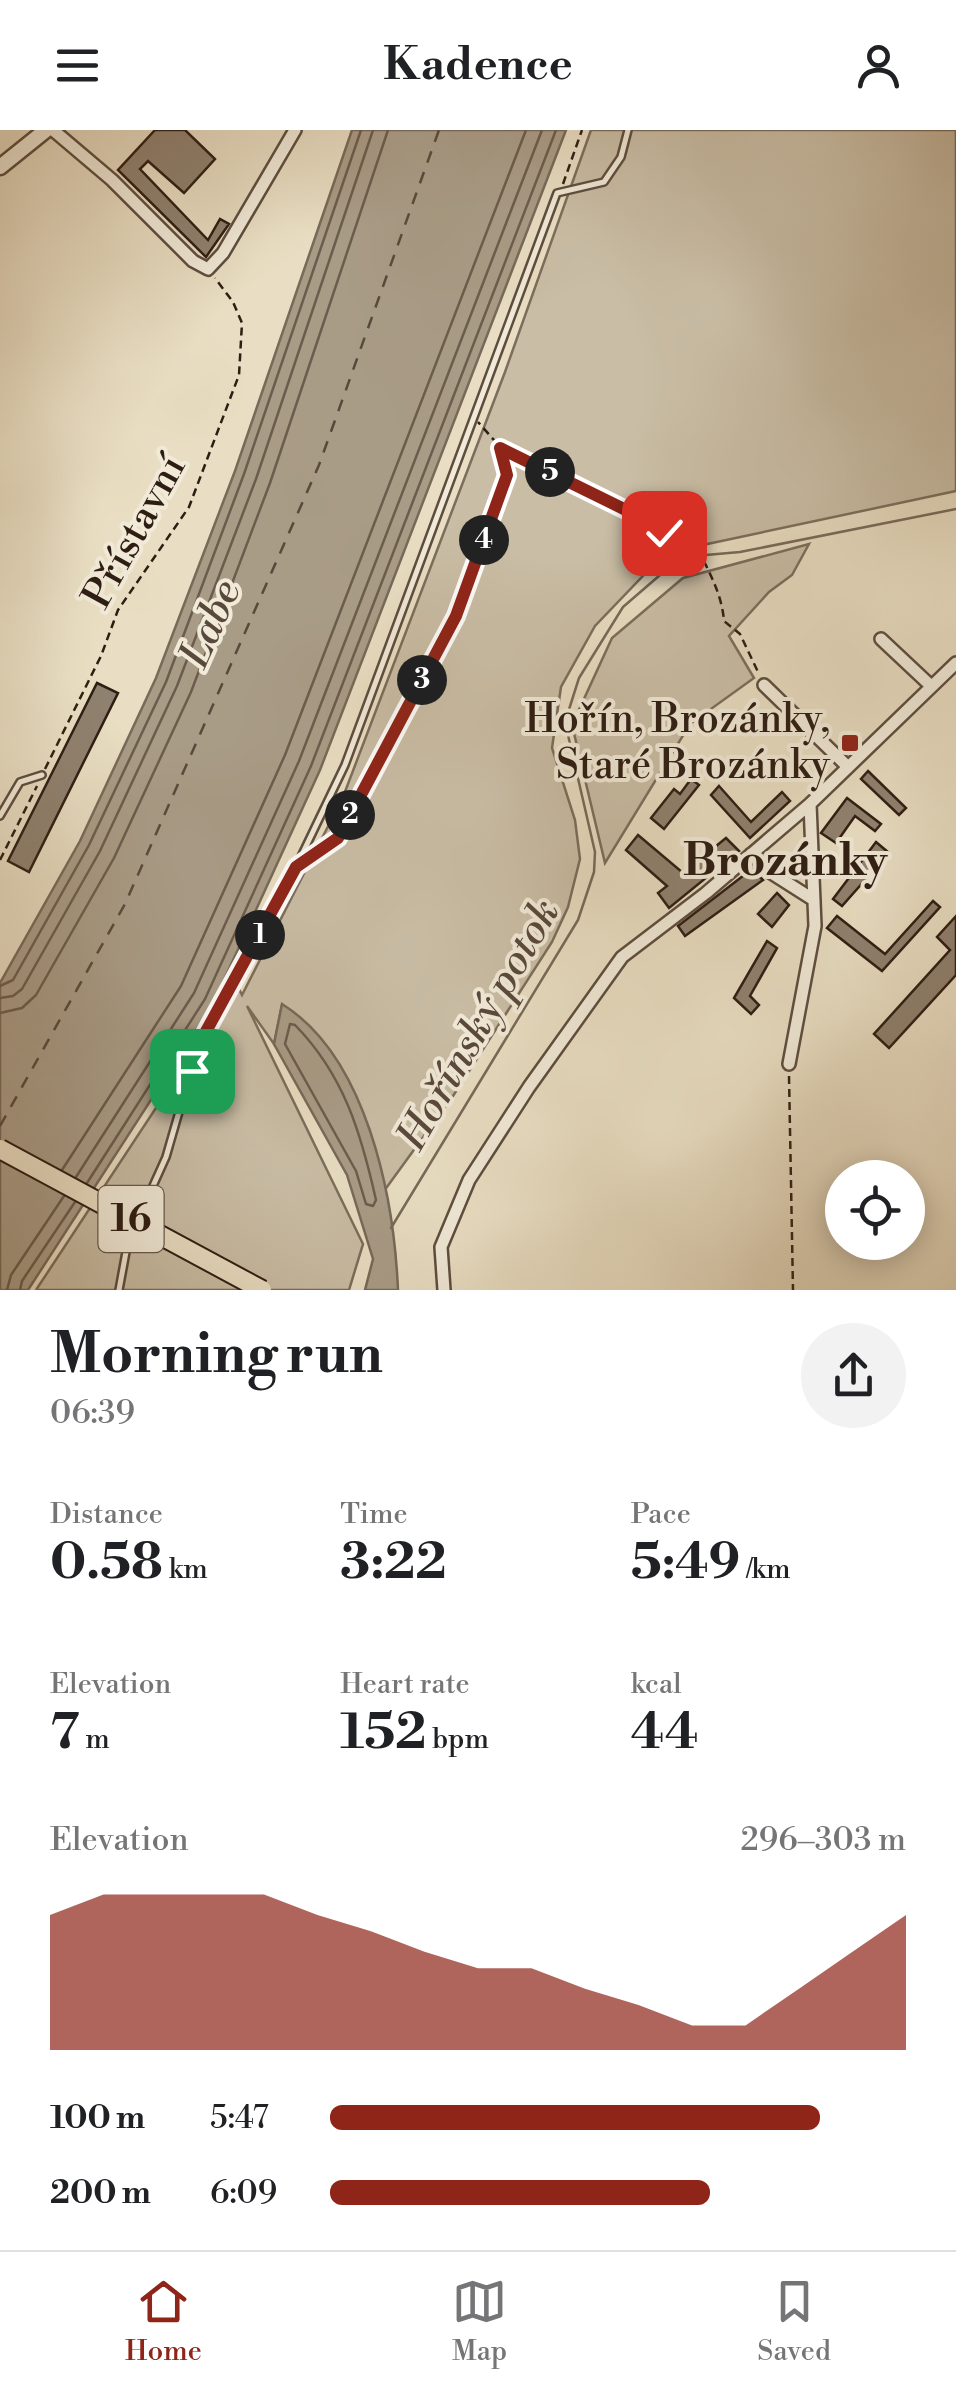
<!DOCTYPE html>
<html lang="en">
<head>
<meta charset="utf-8">
<style>
  :root { --surface:#fff; --page:#f2f2f2; --text:#202124; --muted:#757577; --line:#e0e0e0; --accent:#8f2418 }
  body { margin:0; font-family:"Libre Bodoni",serif; background:var(--page); color:var(--text); height:100vh; display:flex; flex-direction:column; font-size:38px; white-space:nowrap }
  * { box-sizing:border-box; margin:0 }
  p { font-size:32px; color:var(--muted) }
  .icon { flex:none; width:55px; height:55px; fill:none; stroke:currentColor; stroke-width:2; stroke-linecap:round; stroke-linejoin:round }
  .map { position:relative; height:1160px; overflow:hidden }
  .side { display:flex; flex-direction:column; background:var(--surface); flex:1 }
  .side>* { flex:none }
  .fabs { position:absolute; left:825px; top:1030px; display:grid; gap:20px }
  .fabs a { display:grid; place-items:center; width:100px; height:100px; border-radius:50%; background:var(--surface); box-shadow:0 5px 25px #0003; font-size:50px }
  .pin { position:absolute; display:grid; place-items:center; width:85px; height:85px; color:#fff; margin:-42px; border-radius:20px; box-shadow:0 5px 15px #0006 }
  .km { position:absolute; width:50px; height:50px; margin:-25px; border-radius:50%; background:#222; color:#fff; font-size:28px; line-height:50px; text-align:center }
  .round { display:grid; place-items:center; flex:none; width:105px; height:105px; border-radius:52px; background:var(--page) }
  .headline { display:flex; align-items:center; justify-content:space-between; height:170px; padding:0 50px }
  h1 { font-size:55px; font-weight:700; line-height:75px }
  .stats { display:grid; grid-template-columns:repeat(3,1fr); gap:15px; height:170px; padding:10px 50px }
  .stats div { display:grid; align-content:center }
  .stats b { font-size:50px; font-weight:700 }
  .stats small { font-size:28px; font-weight:400 }
  .stats p { font-size:28px }
  .chart { height:280px; padding:20px 50px }
  .chart p { display:flex; justify-content:space-between }
  .chart svg { width:100%; height:180px; margin-top:10px; fill:var(--accent); opacity:.7 }
  ul { padding:0 50px; list-style:none; font-size:32px }
  li { display:grid; grid-template-columns:160px 120px 1fr; align-items:center; height:75px }
  li i { height:25px; border-radius:12px; background:var(--accent) }
  header { display:flex; justify-content:space-between; align-items:center; height:130px; padding:0 50px; background:var(--surface); font-size:45px; font-weight:700 }
  .tabs { display:flex; justify-content:space-around; align-items:center; height:140px; border-top:2px solid var(--line); background:var(--surface); font-size:28px; color:var(--muted) }
  .tabs a { display:grid; justify-items:center; gap:5px }
  .tabs .on { color:var(--accent) }
  .map>svg:first-child { display:block }
  .green { fill:#c9bda5; stroke:#7c6d5c; stroke-width:2.5 }
  .water { fill:#a99c87; stroke:#786959; stroke-width:2.5 }
  .lines { fill:none; stroke-linecap:round; stroke-linejoin:round }
  .shore { stroke:#6c5c4d; stroke-width:2.5 }
  .stream { stroke:#786959; stroke-width:2.5 }
  .ferry { stroke:#59493c; stroke-width:2.5; stroke-dasharray:12 10; stroke-linecap:butt }
  .building { fill:#8f816f; stroke:#2e1d13; stroke-width:2.5 }
  .service-casing { stroke:#5d4d3f; stroke-width:10 }
  .minor-casing { stroke:#5d4d3f; stroke-width:16 }
  .tertiary-casing { stroke:#5d4d3f; stroke-width:19 }
  .path { stroke:#2e1d13; stroke-width:2.5; stroke-dasharray:8 5; stroke-linecap:butt }
  .service { stroke:#f1ead8; stroke-width:5 }
  .minor { stroke:#f1ead8; stroke-width:11 }
  .tertiary { stroke:#f1ead8; stroke-width:14 }
  .primary-bridge-casing { stroke:#2e1d13; stroke-width:22; stroke-linecap:butt }
  .primary-bridge { stroke:#e9dec3; stroke-width:18 }
  .route-casing { stroke:#fff; stroke-width:20 }
  .route { stroke:#8f2418; stroke-width:12 }
  .poi-dot { fill:#8f2418; stroke:#f1ead8; stroke-width:4 }
  .labels { text-anchor:middle; dominant-baseline:central; stroke-width:8; stroke-linejoin:round; paint-order:stroke }
  .shield { fill:#f1ead8; stroke:#685a4e; stroke-width:2.5 }
  .shield-label { font-size:38px; font-weight:bold; fill:#2e1d13 }
  .street-label { font-size:40px; fill:#2e1d13; stroke:#f1ead8 }
  .poi-label { font-size:40px; fill:#2e1d13; stroke:#f1ead8; text-anchor:end }
  .water-label { font-size:42px; font-style:italic; fill:#59493c; stroke:#f1ead8 }
  .quarter-label { font-size:45px; font-weight:bold; fill:#2e1d13; stroke:#f1ead8 }
</style>
</head>
<body>
<header><svg class="icon" aria-label="menu" viewBox="0 0 24 24"><path d="M4 6h16M4 12h16M4 18h16"/></svg>Kadence<svg class="icon" aria-label="person" viewBox="0 0 24 24"><circle cx="12" cy="8" r="4"/><path d="M4 21q1-7 8-7t8 7"/></svg></header>
<div class="map">
<svg width="956" height="1160" viewBox="0 0 956 1160">
  <rect width="100%" height="100%" fill="#e9dec3"/>
  <filter id="stains"><feTurbulence type="fractalNoise" baseFrequency=".002" numOctaves="4"/><feColorMatrix values="0 0 0 0 .2 0 0 0 0 .09 0 0 0 0 .02 0 0 0 .5 -.17"/></filter>
  <radialGradient id="worn" r=".72"><stop offset=".6" stop-color="#630" stop-opacity="0"/><stop offset="1" stop-color="#630" stop-opacity=".3"/></radialGradient>
  <!-- green -->
  <path class="green" d="M591 0H956V361L665 423 595 496 561 557 552 618 575 690 580 729 568 777 552 812 453 966 384 1061 369 998 282 875 274 914 247 876 363 1114 349 1160H36L237 855 242 865 343 667 505 242Z
    M809 414 792 445 769 462 729 506 754 548 690 594 605 733 572 595 612 508 683 448Z"/>
  <!-- water -->
  <path class="water" d="M352 0H566L320 640 213 874 28 1160H0V853L80 711 156 548 235 341Z
    M282 874C367 927 394 1067 398 1160H365L373 1129 347 1045 274 914Z"/>
  <g class="lines">
    <!-- shore -->
    <path class="shore" d="M0 856 13 850 89 715 166 552 244 344 361 0
      M0 868 13 866 22 859 100 721 177 556 256 349 373 0
      M0 883 22 878 36 865 114 728 191 562 270 353 388 0
      M290 894 295 895C344 945 361 1003 376 1070L373 1076 366 1074 356 1041 285 914Z
      M62 1040 181 856 285 625 526 0
      M76 1047 194 863 299 631 542 0
      M87 1053 205 869 311 636 556 0
      M7 1160 11 1145 64 1066
      M20 1160 22 1151 75 1072"/>
    <!-- stream -->
    <path class="stream" d="M391 1098 578 790 594 742 595 722 565 592 579 548 623 477 660 445 706 425 740 422 956 379"/>
    <!-- ferry -->
    <path class="ferry" d="M0 996 125 774 319 335 439 0"/>
  </g>
  <!-- building -->
  <path class="building" d="M155 0H185L215 29 184 63 148 31 140 39 208 110 220 89 229 94 206 127 118 40Z
    M97 553 118 563 29 742 8 731Z
    M868 641 906 678 899 685 861 649Z
    M691 649 699 655 664 699 651 688 674 659 680 664Z
    M719 656 751 692 782 662 790 671 750 708 711 665Z
    M847 668 881 694 875 701 855 686 836 713 821 703Z
    M638 705 683 743 726 708 739 721 669 778 658 763 667 756 626 720Z
    M876 712 889 723 842 776 833 769Z
    M752 739 763 750 685 806 678 796Z
    M777 763 789 775 772 797 758 784Z
    M933 771 940 777 882 841 827 798 837 786 885 824Z
    M956 786V845L889 918 874 904 950 820 937 807Z
    M767 811 777 818 750 866 759 875 751 884 734 868Z"/>
  <g class="lines">
    <!-- service casing -->
    <g class="service-casing">
      <path id="service" d="M0 686 20 652 42 645
        M139 1087 166 1027 198 916 296 737 345 635 557 63 604 52 621 27 628 0
        M119 1160 126 1122 135 1098"/>
    </g>
    <!-- minor casing -->
    <g class="minor-casing">
      <path id="minor" d="M53 0 112 50 193 131 208 139 223 123 295 0
        M881 509 930 555
        M764 555 848 637
        M751 724 770 742 814 770
        M789 934 815 796 810 674
        M444 1160 441 1117 469 1050 529 957 622 827 706 763 810 674 956 533"/>
    </g>
    <!-- tertiary casing -->
    <g class="tertiary-casing">
      <path id="tertiary" d="M0 37 46 0"/>
    </g>
    <!-- path -->
    <path class="path" d="M563 54 582 0
      M501 318 637 385 651 399 664 403 675 395 692 404C704 436 721 457 724 491L740 504 759 544
      M45 639 101 526 118 480 189 377 239 245 242 193 233 172 215 148
      M310 727 338 707 457 487 507 345 500 317 478 292
      M0 730 37 656
      M789 946 793 1160"/>
    <!-- service -->
    <use href="#service" class="service"/>
    <!-- minor -->
    <use href="#minor" class="minor"/>
    <!-- tertiary -->
    <use href="#tertiary" class="tertiary"/>
    <!-- primary-bridge casing -->
    <g class="primary-bridge-casing">
      <path id="primary-bridge" d="M0 1019 262 1160"/>
    </g>
    <!-- primary-bridge -->
    <use href="#primary-bridge" class="primary-bridge"/>
  </g>
  <g class="lines">
    <!-- route casing -->
    <g class="route-casing">
      <path id="route" d="M192 941 198 916 296 737 338 708 456 486 507 345 500 318 636 385 651 399 664 403"/>
    </g>
    <!-- route -->
    <use href="#route" class="route"/>
  </g>
  <!-- markers -->
  <rect class="poi-dot" x="840" y="603" width="20" height="20" rx="5"/>
  <g class="labels">
    <!-- shield labels -->
    <rect class="shield" x="98.5" y="1056" width="65" height="66" rx="8"/>
    <g class="shield-label">
      <text x="131" y="1089">16</text>
    </g>
    <!-- street labels -->
    <g class="street-label">
      <text transform="translate(135 402) rotate(-61)">Přístavní</text>
    </g>
    <!-- poi labels -->
    <g class="poi-label">
      <text x="830" y="590">Hořín, Brozánky,<tspan x="830" dy="46">Staré Brozánky</tspan></text>
    </g>
    <!-- water labels -->
    <g class="water-label">
      <text transform="translate(211 494) rotate(-66)">Labe</text>
      <text transform="translate(479 895) rotate(-60)">Hořínský potok</text>
    </g>
    <!-- quarter labels -->
    <g class="quarter-label">
      <text x="785" y="731">Brozánky</text>
    </g>
  </g>
  <rect width="100%" height="100%" filter="url(#stains)"/>
  <rect width="100%" height="100%" fill="url(#worn)"/>
</svg>
<div class="fabs">
<a><svg class="icon" aria-label="locate" viewBox="0 0 24 24"><circle cx="12" cy="12" r="6"/><path d="M12 2v4M12 18v4M2 12h4M18 12h4"/></svg></a>
</div>
<div class="pin" style="left:192px;top:941px;background:#1e9e55"><svg class="icon" aria-label="arrive" viewBox="0 0 24 24"><path d="M6 21V4h12l-3 4 3 4H6"/></svg></div>
<div class="pin" style="left:664px;top:403px;background:#d93025"><svg class="icon" aria-label="check" viewBox="0 0 24 24"><path d="M5 12l5 5 9-10"/></svg></div>
<b class="km" style="left:260px;top:805px">1</b>
<b class="km" style="left:350px;top:685px">2</b>
<b class="km" style="left:422px;top:550px">3</b>
<b class="km" style="left:484px;top:410px">4</b>
<b class="km" style="left:550px;top:342px">5</b>
</div>
<section class="side">
<div class="headline"><div><h1>Morning run</h1><p>06:39</p></div><a class="round"><svg class="icon" aria-label="share" viewBox="0 0 24 24"><path d="M12 15V3M7 8l5-5 5 5M5 13v7h14v-7"/></svg></a></div>
<div class="stats">
<div><p>Distance</p><b>0.58<small> km</small></b></div>
<div><p>Time</p><b>3:22</b></div>
<div><p>Pace</p><b>5:49<small> /km</small></b></div>
</div>
<div class="stats">
<div><p>Elevation</p><b>7<small> m</small></b></div>
<div><p>Heart rate</p><b>152<small> bpm</small></b></div>
<div><p>kcal</p><b>44</b></div>
</div>
<div class="chart"><p><span>Elevation</span>296–303 m</p>
<svg viewBox="0 0 160 44" preserveAspectRatio="none"><path d="M0 44V11L10 6L20 6L30 6L40 6L50 11L60 15L70 20L80 24L90 24L100 29L110 33L120 38L130 38L140 29L150 20L160 11V44z"/></svg>
</div>
<ul>
<li><b>100 m</b>5:47<i style="width:85%"></i></li>
<li><b>200 m</b>6:09<i style="width:66%"></i></li>
</ul>
</section>
<nav class="tabs">
<a class="on"><svg class="icon" aria-label="home" viewBox="0 0 24 24"><path d="M3 11l9-7 9 7M6 9v11h12V9"/></svg>Home</a>
<a><svg class="icon" aria-label="map" viewBox="0 0 24 24"><path d="M3 6l6-2 6 2 6-2v14l-6 2-6-2-6 2zM9 4v14M15 6v14"/></svg>Map</a>
<a><svg class="icon" aria-label="saved" viewBox="0 0 24 24"><path d="M7 4h10v16l-5-4-5 4z"/></svg>Saved</a>
</nav>
</body>
</html>
